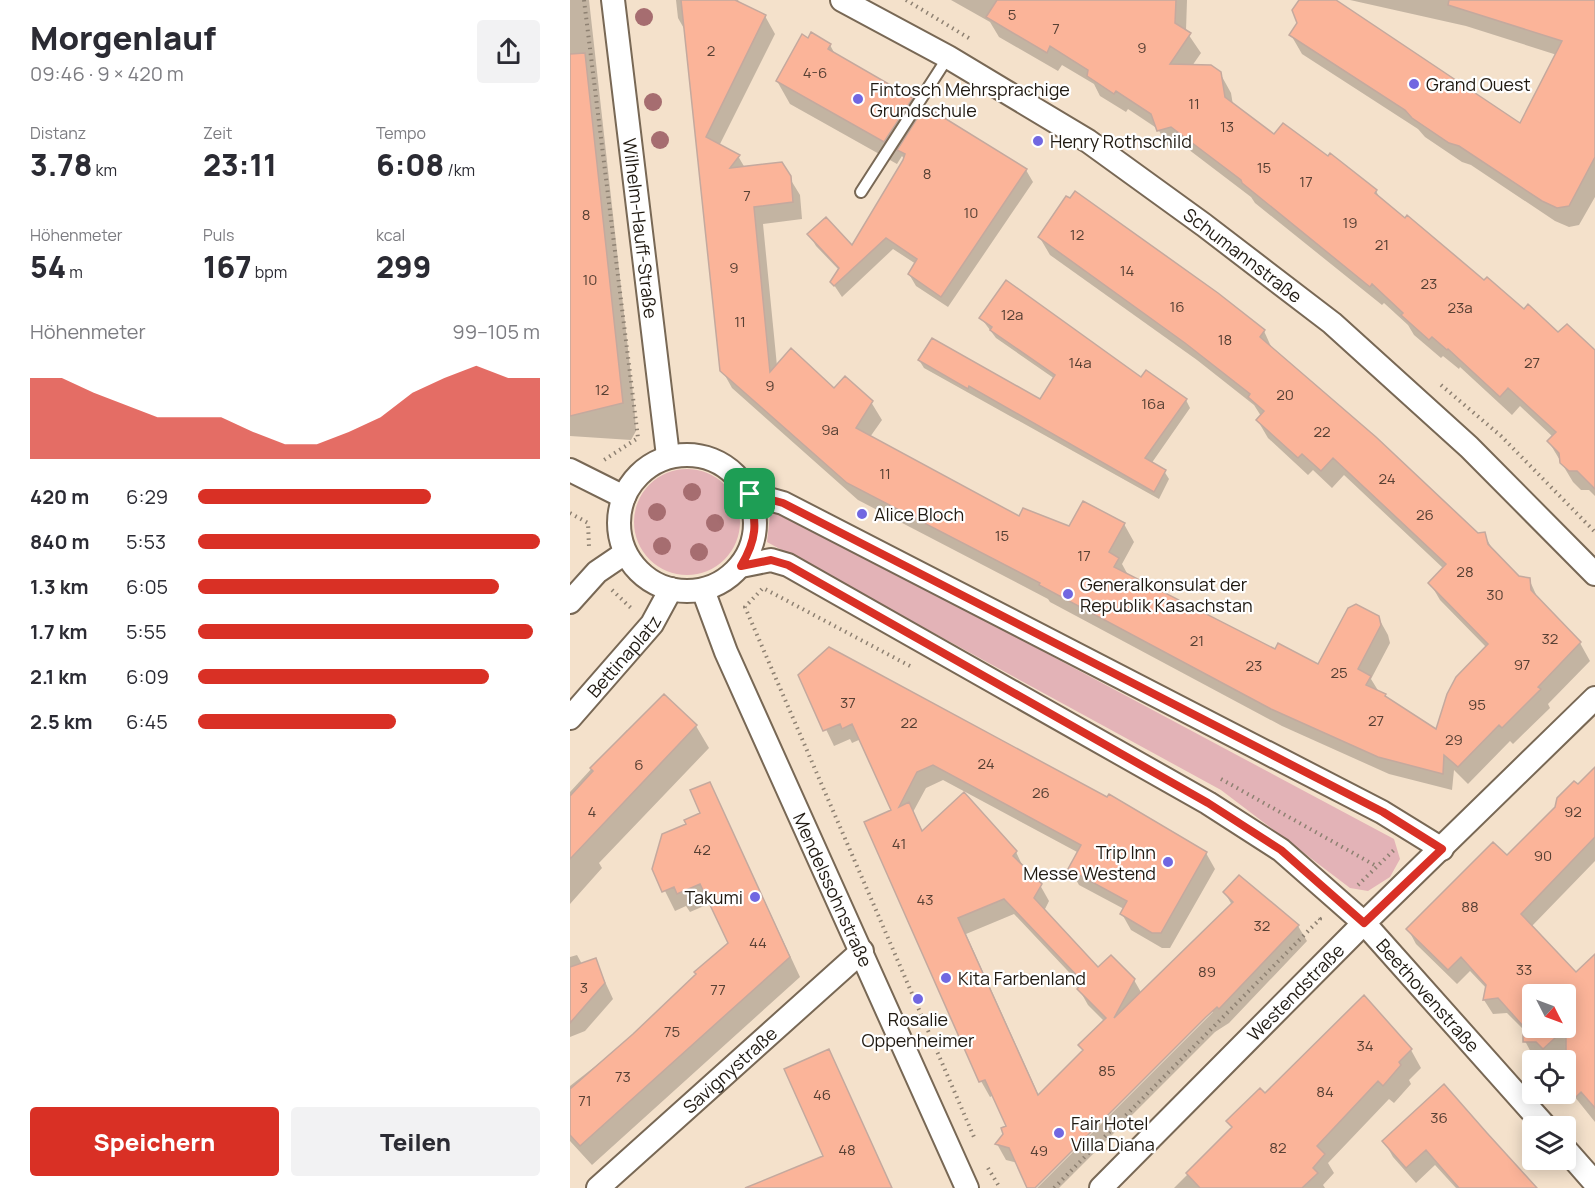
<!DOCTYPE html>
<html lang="de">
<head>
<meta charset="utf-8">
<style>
  :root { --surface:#fff; --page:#f2f2f3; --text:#2b2b33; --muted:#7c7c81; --accent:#d93025 }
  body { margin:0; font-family:Manrope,sans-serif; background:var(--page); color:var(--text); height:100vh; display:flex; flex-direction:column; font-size:22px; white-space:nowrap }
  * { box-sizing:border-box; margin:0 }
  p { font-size:20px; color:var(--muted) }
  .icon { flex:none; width:33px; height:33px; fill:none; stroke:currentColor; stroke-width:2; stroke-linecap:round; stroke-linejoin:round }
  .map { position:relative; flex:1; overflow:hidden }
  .drawer { display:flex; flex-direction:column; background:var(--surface); width:570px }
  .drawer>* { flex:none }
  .needle { width:39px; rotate:132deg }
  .fabs { position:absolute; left:952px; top:984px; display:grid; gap:12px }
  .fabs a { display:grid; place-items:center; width:54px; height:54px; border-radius:6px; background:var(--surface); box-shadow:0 3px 15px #0003; font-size:30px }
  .pin { position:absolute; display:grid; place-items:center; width:51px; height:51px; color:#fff; margin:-26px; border-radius:12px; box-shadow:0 3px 9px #0006 }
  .round { display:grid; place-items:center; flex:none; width:63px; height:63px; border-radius:6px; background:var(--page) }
  .summary { display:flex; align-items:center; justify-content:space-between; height:102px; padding:0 30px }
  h1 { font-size:33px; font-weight:800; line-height:45px }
  .figures { display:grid; grid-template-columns:repeat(3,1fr); gap:9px; height:102px; padding:6px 30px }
  .figures div { display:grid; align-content:center }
  .figures b { font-size:30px; font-weight:800 }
  .figures small { font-size:16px; font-weight:400 }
  .figures p { font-size:16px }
  .chart { height:168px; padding:12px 30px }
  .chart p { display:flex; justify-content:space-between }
  .chart svg { width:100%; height:108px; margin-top:6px; fill:var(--accent); opacity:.7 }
  .cta { display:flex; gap:12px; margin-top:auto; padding:12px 30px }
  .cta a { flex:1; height:69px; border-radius:6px; background:var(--accent); color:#fff; font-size:24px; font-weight:800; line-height:69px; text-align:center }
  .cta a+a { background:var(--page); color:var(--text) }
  ul { padding:0 30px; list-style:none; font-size:20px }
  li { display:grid; grid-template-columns:96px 72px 1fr; align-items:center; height:45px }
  li i { height:15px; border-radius:8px; background:var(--accent) }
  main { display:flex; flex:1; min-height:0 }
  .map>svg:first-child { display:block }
  .green { fill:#e3b3b7 }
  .shadow { fill:#0003; fill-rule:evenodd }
  .building { fill:#fbb499; stroke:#c4a99e; stroke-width:1.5; fill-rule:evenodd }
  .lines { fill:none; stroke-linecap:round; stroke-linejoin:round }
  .service-casing { stroke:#786855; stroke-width:14 }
  .minor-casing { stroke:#786855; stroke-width:26 }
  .path { stroke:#8e8172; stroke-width:4; stroke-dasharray:1.5 4.5; stroke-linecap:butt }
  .service { stroke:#fff; stroke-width:10 }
  .minor { stroke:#fff; stroke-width:22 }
  .tree { fill:#a66d70 }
  .route-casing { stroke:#fff; stroke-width:12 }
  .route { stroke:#d93025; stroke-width:8 }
  .poi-dot { fill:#7167e1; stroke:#fff; stroke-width:2 }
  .labels { text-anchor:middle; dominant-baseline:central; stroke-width:4.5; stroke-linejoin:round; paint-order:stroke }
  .number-label { font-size:15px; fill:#574034 }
  .poi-label { font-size:18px; fill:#201a12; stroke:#fff; text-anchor:start }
  .street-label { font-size:18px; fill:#201a12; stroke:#fff }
</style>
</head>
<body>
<main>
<section class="drawer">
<div class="summary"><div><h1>Morgenlauf</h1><p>09:46 · 9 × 420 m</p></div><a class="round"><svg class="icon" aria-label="share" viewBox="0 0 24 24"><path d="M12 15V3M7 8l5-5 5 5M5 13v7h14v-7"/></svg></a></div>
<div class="figures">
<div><p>Distanz</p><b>3.78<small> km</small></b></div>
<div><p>Zeit</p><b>23:11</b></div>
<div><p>Tempo</p><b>6:08<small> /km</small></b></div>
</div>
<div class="figures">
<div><p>Höhenmeter</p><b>54<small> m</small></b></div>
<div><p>Puls</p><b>167<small> bpm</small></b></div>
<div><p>kcal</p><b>299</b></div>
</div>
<div class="chart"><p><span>Höhenmeter</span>99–105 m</p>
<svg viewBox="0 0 160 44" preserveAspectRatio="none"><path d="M0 44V11L10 11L20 17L30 22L40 27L50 27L60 27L70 33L80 38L90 38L100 33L110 27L120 17L130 11L140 6L150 11L160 11V44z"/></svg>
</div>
<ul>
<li><b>420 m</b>6:29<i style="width:68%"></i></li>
<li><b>840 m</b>5:53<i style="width:100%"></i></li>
<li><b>1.3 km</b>6:05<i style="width:88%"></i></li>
<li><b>1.7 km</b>5:55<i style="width:98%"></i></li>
<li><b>2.1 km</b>6:09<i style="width:85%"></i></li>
<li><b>2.5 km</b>6:45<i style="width:58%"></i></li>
</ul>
<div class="cta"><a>Speichern</a><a>Teilen</a></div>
</section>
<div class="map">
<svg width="1025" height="1188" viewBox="0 0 1025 1188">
  <rect width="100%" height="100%" fill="#f4e1cb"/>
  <!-- green -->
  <path class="green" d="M64 522a53 53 0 1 1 106 0a53 53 0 1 1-106 0Z
    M201 506 824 839 830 859 820 877 798 891 780 888 651 790 197 542Z"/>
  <!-- shadow -->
  <path class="shadow" d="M0 0H19L64 403 66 431 61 440 0 436Z
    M106 0H168L170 4 195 16 205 34 149 146 168 156 175 168 219 177 230 195 232 219 193 224 207 366 301 402 312 420 300 437 449 519 500 528 554 524 564 542 552 564 558 575 705 651 749 666 808 617 818 635 820 643 801 679 809 692 817 699 867 732 917 648 870 600 860 583 874 569 774 475 762 488 743 470 738 475 698 438 688 421 691 416 684 405 627 360 480 255 470 238 647 295 694 331 703 351 907 534H914L924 552 949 578 959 579 969 601 1010 643 1020 661 978 704 980 708 943 744 940 741 898 784 884 770 882 790 819 774 712 726 480 602 478 599 288 500 162 388 152 370 116 32 108 18Z
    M381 0H617L616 31 631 53 622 66 650 73 661 93 663 105 705 136 806 191 811 200 914 282 988 334 1025 352V496L1019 490H1011L1003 482 979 442 983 437 950 406 942 415 890 367 889 369 873 356 871 358 844 335 838 325 814 303 812 305 685 203 681 197 614 146 600 150 588 129 558 109 556 112 530 96 524 84 492 65 488 71 429 37 420 22Z
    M729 0H763L951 125 987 55 896 26 780 0H1025V197L1009 225 999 227 985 221 901 165 892 162 855 137 848 129 732 54 721 35 729 23Z
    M260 45 266 56 341 99 351 116 456 170 463 182 378 307 346 286 339 274 346 264 323 249 272 297 262 282 269 270 246 246 239 234 282 248 334 159 332 156 327 164 220 104 207 81Z
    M411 318 572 379 616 400 620 408 581 464 594 471 599 479 589 499 354 368 349 360 470 401 485 379 426 338Z
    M230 675 538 799 539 796 636 853 645 869 600 948H592L561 930 552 914 554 909 509 885 500 869 509 853 373 780 356 788 343 812 353 832 446 852 454 869 470 885 479 901 474 911 528 970 564 980 572 994 662 905 655 893 728 926 737 941 659 1023 645 1032 489 1188H467L643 1012 641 1010 463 1188H459L448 1163 436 1160 427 1144 438 1126 424 1095 420 1097 411 1081 296 823 323 811 291 739 282 743 280 739 264 746ZM444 914 512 986 509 989 518 1005 535 1022 510 1046 514 1052 469 1096 396 934Z
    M126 726 139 748 29 863 32 868 0 904V792L57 730 60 732Z
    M1025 769V861L961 927 1006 974 1025 969V1122L996 1086V1060L963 1056 955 1041V1031L937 1013 923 1014 914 1000 917 989 900 971 887 984 846 944 838 929 937 857ZM963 994H996V1028H963Z
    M140 784 230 977 22 1165 0 1141V1086L64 1036 160 943 141 903 120 912 116 906 105 911 84 869 118 825 132 813Z
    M7 955 12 964 25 960 43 999 15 1031 0 1037V957Z
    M841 1050 851 1068 839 1080 841 1084 824 1103 819 1099 758 1163 764 1173 753 1185 755 1188H604L663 1129 658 1121 695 1095Z
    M259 1051 322 1188H175L255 1156Z
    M874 1086 964 1188H886L865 1165 846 1183 823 1157 814 1141Z"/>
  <!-- building -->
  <path class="building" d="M111 0H165L196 15 136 137 170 155 160 168 212 162 221 176 223 202 184 207 200 372 221 348 264 388 275 376 303 401 286 428 449 516 453 508 499 526 513 501 555 523 539 552 549 558 544 567 705 649 708 643 748 664 778 608 786 604 809 616 811 625 788 669 801 676 796 685 816 694 815 696 866 729 877 694 886 677 918 644 858 583 876 564 763 458 751 471 732 454 728 458 686 420 694 411 678 397 680 394 615 343 468 237 496 196 500 198 505 191 648 293 695 330 690 337 806 437 908 533 915 532 918 544 949 576 960 578 961 590 1011 642 968 687 971 689 932 728 929 725 888 767 874 755 873 774 808 757 701 709 469 585 470 583 277 483 150 371Z
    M427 0H606L605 23 621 33 600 64 641 65 651 72 655 97 704 134 713 123 758 156 760 153 807 190 805 193 835 218 837 215 914 280 917 277 954 309 958 304 988 332 997 324 1025 350V489L1007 471H999L990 463 989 453 977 441 986 432 938 388 930 397 878 349 877 350 862 337 859 340 831 315 833 313 802 284 800 287 672 183 671 180 601 127 587 131 581 114 546 91 544 94 517 76 518 70 480 46 477 53 416 17Z
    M729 0H766L950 123 992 41 878 5 879 0H1025V157L999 206 987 208 972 201 889 146 879 143 842 118 835 110 719 35 727 23 722 10Z
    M241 32 261 44 258 49 343 98 314 142 206 81 232 34 238 38Z
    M15 53 53 403 0 416V54Z
    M355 106 457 169 371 297 338 274 347 259 316 238 264 286 260 282 269 268 237 234 256 217 282 245 333 160 335 154 327 150Z
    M436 280 571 377 576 370 617 399 575 458 596 470 584 492 399 386 398 389 348 360 362 338 470 399 485 375 420 330 422 327 409 318Z
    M259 647 537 797 539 794 637 852 591 933H582L550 914 557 901 498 869 511 845 363 765 347 772 329 807 339 802 352 831 394 792 447 851 443 856 472 884 464 898 528 967 541 955 565 979 544 1018 663 902 653 892 669 875 729 925 649 1009 647 1007 636 1017 465 1188H457L439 1148 425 1144 433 1134 431 1128 436 1126 415 1080 409 1082 294 822 321 810 282 724 272 729 270 724 253 731 228 675ZM434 899 513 982 507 989 536 1018 508 1045 513 1050 468 1095 388 918Z
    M94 694 127 725 0 859V796L23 771 20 768Z
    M1025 767V837L951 914 1006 972 1025 954V1108L1011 1092 1006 1097 996 1087V1028L973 1049 966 1042H953V1026L928 998 913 1000 916 985 891 957 878 970 836 929 923 842 937 855 985 807 987 798 1004 781 1008 784ZM963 994H996V1028H963Z
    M140 782 220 957 10 1146 0 1135V1089L63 1034 126 974 124 972 158 943 130 884 107 894 104 887 92 892 82 869 92 834 116 824 114 820 130 813 120 790Z
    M26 958 35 983 0 1023V967Z
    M794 995 842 1049 829 1062 831 1065 813 1086 808 1081 747 1146 755 1154 743 1168 748 1173 732 1188H630L616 1173 662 1127 656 1121 690 1088 695 1093Z
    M259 1049 322 1188H175L253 1156 214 1069Z
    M874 1084 917 1133 967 1188H889L856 1150 836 1168 812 1141Z"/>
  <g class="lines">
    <!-- service casing -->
    <g class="service-casing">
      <path id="service" d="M291 192 378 57"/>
    </g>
    <!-- minor casing -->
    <g class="minor-casing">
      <g id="minor">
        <path id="s1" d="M43 0 98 456"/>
        <path id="s2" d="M272 0 378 57 518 141 634 225 762 323 899 447 1025 574"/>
        <circle cx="117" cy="523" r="68"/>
        <path d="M0 470 54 497"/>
        <path d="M180 494 213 503 812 812 872 849"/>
        <path id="s3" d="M171 566 201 560 218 565 638 803 711 850 794 923 975 1126"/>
        <path id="s4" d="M133 590 156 652 397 1188"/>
        <path d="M0 602 27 572 55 553"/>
        <path id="s5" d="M0 718 82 624 101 589"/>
        <path d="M996 1150 1025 1183"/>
        <path id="s6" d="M28 1188 292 951"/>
        <path id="s7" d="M531 1188 794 923 1025 698"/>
      </g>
    </g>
    <!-- path -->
    <path class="path" d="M14 0 68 438 34 460
      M336 0 402 40
      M871 385 931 436 1025 532
      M0 513 18 523 19 547
      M42 590 62 609
      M340 666 193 588 175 607 404 1137
      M651 779 808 867
      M788 885 826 848
      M418 1168 430 1188
      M484 1188 750 919 748 917"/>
    <!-- service -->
    <use href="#service" class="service"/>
    <!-- minor -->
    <use href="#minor" class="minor"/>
  </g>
  <!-- trees -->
  <g class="tree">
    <circle cx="74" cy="17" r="9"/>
    <circle cx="83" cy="102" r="9"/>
    <circle cx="90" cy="140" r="9"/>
    <circle cx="122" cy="492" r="9"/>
    <circle cx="87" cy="512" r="9"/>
    <circle cx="145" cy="523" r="9"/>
    <circle cx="92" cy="546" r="9"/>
    <circle cx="129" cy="552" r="9"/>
  </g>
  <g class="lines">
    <!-- route casing -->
    <g class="route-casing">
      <path id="route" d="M180 494 213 503 813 812 872 849 794 923 711 850 638 803 218 565 201 560 171 566C187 539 187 524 180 494Z"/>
    </g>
    <!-- route -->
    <use href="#route" class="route"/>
  </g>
  <!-- markers -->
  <g class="poi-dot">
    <circle cx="844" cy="84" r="6"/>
    <circle cx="288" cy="99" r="6"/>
    <circle cx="468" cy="141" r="6"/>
    <circle cx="292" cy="514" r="6"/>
    <circle cx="498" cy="594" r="6"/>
    <circle cx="598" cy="862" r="6"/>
    <circle cx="185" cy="897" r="6"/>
    <circle cx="376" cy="978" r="6"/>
    <circle cx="348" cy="999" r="6"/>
    <circle cx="489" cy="1133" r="6"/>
  </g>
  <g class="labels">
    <!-- number labels -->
    <g class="number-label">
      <text x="442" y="14">5</text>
      <text x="486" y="28">7</text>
      <text x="572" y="47">9</text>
      <text x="141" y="50">2</text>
      <text x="245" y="72">4-6</text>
      <text x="624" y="103">11</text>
      <text x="657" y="126">13</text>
      <text x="694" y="167">15</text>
      <text x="357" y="173">8</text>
      <text x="736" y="181">17</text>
      <text x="177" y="195">7</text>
      <text x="401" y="212">10</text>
      <text x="16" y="214">8</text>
      <text x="780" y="222">19</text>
      <text x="507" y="234">12</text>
      <text x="812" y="244">21</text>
      <text x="164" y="267">9</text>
      <text x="557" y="270">14</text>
      <text x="20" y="279">10</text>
      <text x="859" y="283">23</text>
      <text x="607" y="306">16</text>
      <text x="890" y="307">23a</text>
      <text x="442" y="314">12a</text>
      <text x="170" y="321">11</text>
      <text x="655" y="339">18</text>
      <text x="510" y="362">14a</text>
      <text x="962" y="362">27</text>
      <text x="200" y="385">9</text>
      <text x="32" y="389">12</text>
      <text x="715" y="394">20</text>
      <text x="583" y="403">16a</text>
      <text x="260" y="429">9a</text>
      <text x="752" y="431">22</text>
      <text x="315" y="473">11</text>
      <text x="817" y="478">24</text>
      <text x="855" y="514">26</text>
      <text x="432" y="535">15</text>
      <text x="514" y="555">17</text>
      <text x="895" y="571">28</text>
      <text x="925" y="594">30</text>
      <text x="980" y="638">32</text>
      <text x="627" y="640">21</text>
      <text x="952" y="664">97</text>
      <text x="684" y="665">23</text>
      <text x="769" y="672">25</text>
      <text x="278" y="702">37</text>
      <text x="907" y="704">95</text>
      <text x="806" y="720">27</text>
      <text x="339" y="722">22</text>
      <text x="884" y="739">29</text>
      <text x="416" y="763">24</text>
      <text x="69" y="764">6</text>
      <text x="471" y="792">26</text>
      <text x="22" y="811">4</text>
      <text x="1003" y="811">92</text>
      <text x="329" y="843">41</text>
      <text x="132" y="849">42</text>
      <text x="973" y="855">90</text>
      <text x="355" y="899">43</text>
      <text x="900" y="906">88</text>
      <text x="692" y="925">32</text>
      <text x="188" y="942">44</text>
      <text x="954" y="969">33</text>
      <text x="637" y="971">89</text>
      <text x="14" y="987">3</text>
      <text x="148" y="989">77</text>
      <text x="102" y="1031">75</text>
      <text x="795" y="1045">34</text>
      <text x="537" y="1070">85</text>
      <text x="53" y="1076">73</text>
      <text x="755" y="1091">84</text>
      <text x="252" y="1094">46</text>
      <text x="15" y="1100">71</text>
      <text x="869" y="1117">36</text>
      <text x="708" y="1147">82</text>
      <text x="277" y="1149">48</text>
      <text x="469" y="1150">49</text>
    </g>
    <!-- poi labels -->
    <g class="poi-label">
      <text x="856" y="84">Grand Ouest</text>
      <text x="300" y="89">Fintosch Mehrsprachige<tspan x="300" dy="21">Grundschule</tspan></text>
      <text x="480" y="141">Henry Rothschild</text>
      <text x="304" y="514">Alice Bloch</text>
      <text x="510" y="584">Generalkonsulat der<tspan x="510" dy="21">Republik Kasachstan</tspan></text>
      <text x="586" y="852" text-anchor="end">Trip Inn<tspan x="586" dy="21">Messe Westend</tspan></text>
      <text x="173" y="897" text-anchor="end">Takumi</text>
      <text x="388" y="978">Kita Farbenland</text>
      <text x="348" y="1019" text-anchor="middle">Rosalie<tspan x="348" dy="21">Oppenheimer</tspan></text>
      <text x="501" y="1123">Fair Hotel<tspan x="501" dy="21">Villa Diana</tspan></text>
    </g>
    <!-- street labels -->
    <g class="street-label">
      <text stroke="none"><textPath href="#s1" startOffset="230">Wilhelm-Hauff-Straße</textPath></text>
      <text stroke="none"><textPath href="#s2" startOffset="476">Schumannstraße</textPath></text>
      <text stroke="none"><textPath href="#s5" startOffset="82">Bettinaplatz</textPath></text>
      <text stroke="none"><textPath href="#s4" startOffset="327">Mendelssohnstraße</textPath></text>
      <text stroke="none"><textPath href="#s7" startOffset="276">Westendstraße</textPath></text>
      <text stroke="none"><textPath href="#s3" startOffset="825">Beethovenstraße</textPath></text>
      <text stroke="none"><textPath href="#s6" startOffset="177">Savignystraße</textPath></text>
    </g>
  </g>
</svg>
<div class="fabs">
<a><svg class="needle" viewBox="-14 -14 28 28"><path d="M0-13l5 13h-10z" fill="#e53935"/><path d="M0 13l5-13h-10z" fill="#7c7c81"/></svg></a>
<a><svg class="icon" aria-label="locate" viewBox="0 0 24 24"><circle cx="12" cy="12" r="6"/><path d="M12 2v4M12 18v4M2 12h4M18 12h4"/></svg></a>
<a><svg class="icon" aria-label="layers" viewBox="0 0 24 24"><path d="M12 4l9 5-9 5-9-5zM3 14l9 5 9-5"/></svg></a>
</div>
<div class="pin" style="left:180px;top:494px;background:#1e9e55"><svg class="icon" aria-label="arrive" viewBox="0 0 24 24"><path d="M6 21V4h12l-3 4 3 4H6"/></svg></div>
</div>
</main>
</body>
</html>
